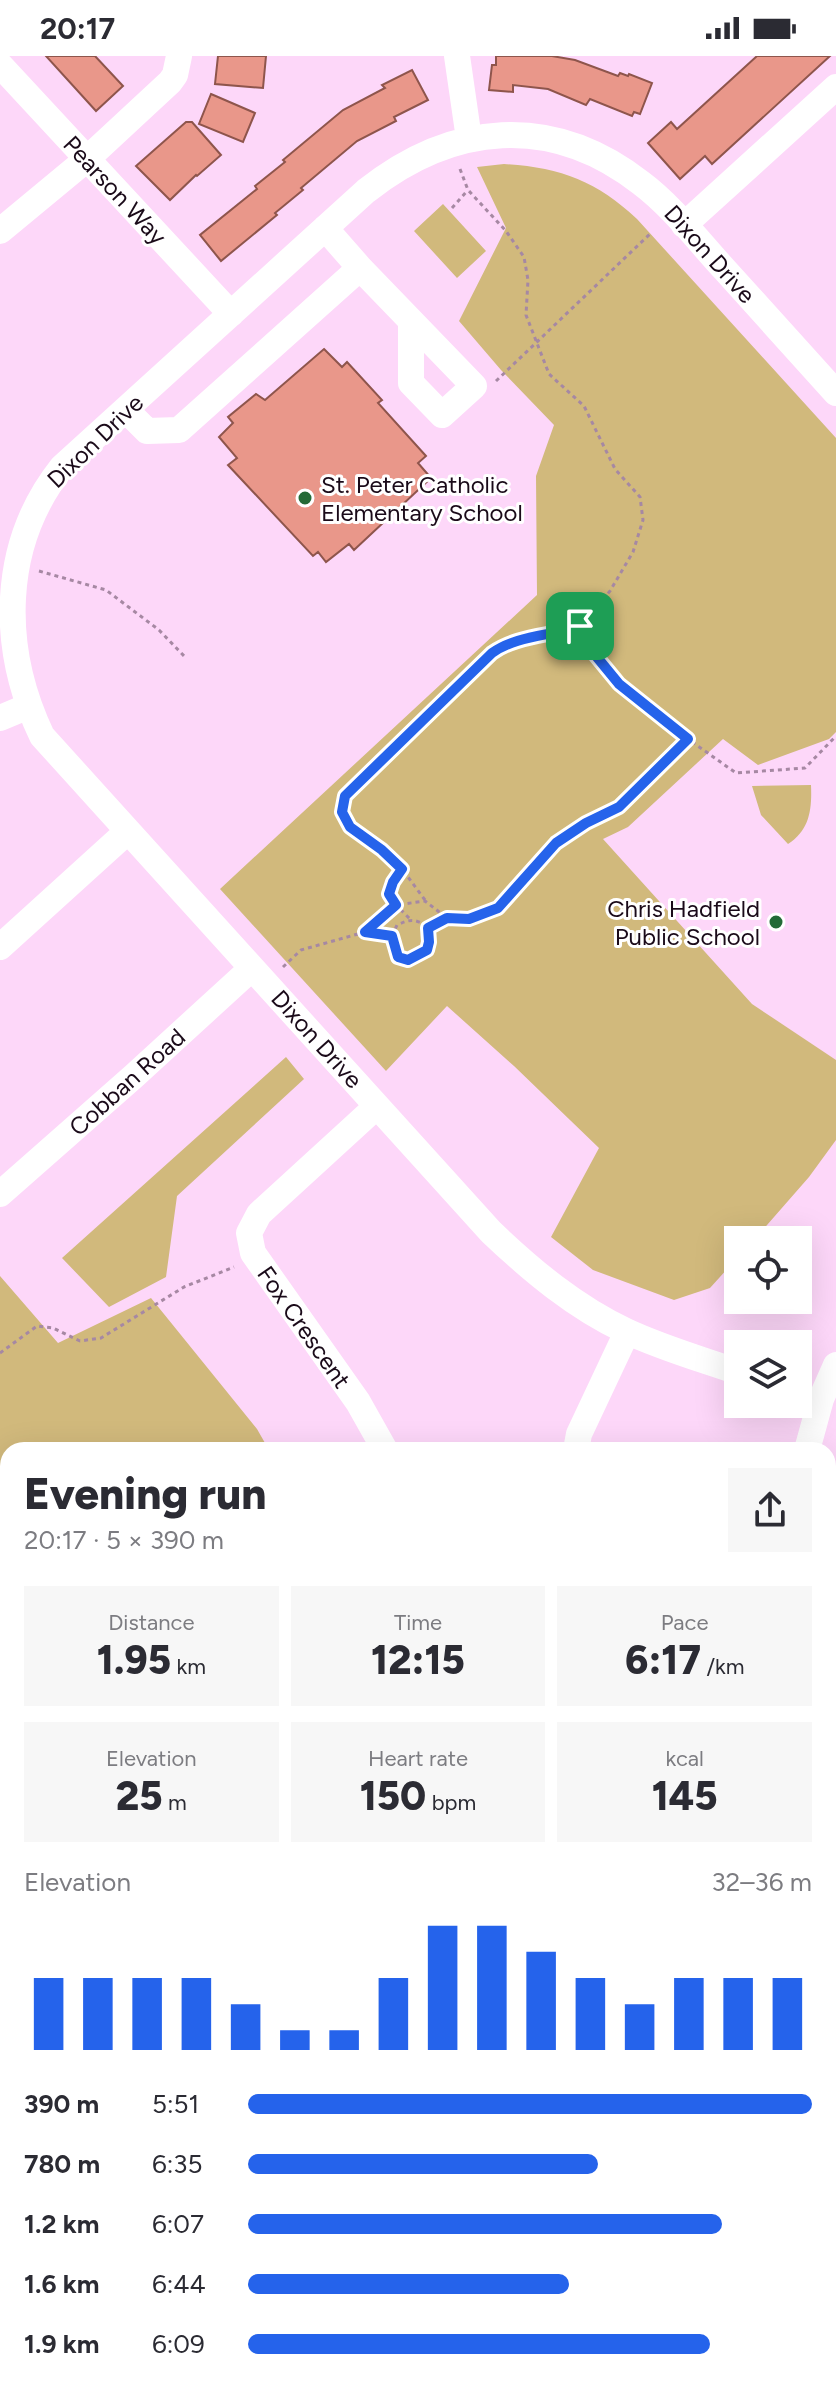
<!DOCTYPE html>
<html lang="en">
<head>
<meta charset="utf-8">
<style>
  :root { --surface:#fff; --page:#f7f7f7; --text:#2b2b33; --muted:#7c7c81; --accent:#2563eb }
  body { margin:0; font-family:Figtree,sans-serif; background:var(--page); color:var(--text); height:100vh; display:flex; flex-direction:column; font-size:30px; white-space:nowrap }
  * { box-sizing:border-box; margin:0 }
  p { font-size:26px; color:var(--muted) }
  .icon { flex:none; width:44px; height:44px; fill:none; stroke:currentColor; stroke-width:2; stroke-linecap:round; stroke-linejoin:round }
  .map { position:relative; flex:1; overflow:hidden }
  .side { position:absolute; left:0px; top:1386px; width:836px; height:948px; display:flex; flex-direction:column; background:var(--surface); border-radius:24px 24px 0 0; box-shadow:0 8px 32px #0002 }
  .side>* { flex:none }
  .buttons { position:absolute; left:724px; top:1170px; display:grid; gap:16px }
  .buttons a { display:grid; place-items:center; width:88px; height:88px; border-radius:0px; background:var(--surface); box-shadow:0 8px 32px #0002; font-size:40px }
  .pin { position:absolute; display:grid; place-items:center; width:68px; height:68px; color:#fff; margin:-34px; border-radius:16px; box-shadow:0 4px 12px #0006 }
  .round { display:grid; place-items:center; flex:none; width:84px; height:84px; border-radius:0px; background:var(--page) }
  .headline { display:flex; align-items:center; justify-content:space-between; height:136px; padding:0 24px }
  h1 { font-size:44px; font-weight:800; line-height:60px }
  .stats { display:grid; grid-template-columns:repeat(3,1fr); gap:12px; height:136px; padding:8px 24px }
  .stats div { display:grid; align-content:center; border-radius:0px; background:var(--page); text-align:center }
  .stats b { font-size:40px; font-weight:800 }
  .stats small { font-size:22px; font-weight:400 }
  .stats p { font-size:22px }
  .chart { height:224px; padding:16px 24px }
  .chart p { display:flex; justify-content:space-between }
  .chart svg { width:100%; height:144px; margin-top:8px; stroke:var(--accent); stroke-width:6 }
  ul { padding:0 24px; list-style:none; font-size:26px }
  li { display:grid; grid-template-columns:128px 96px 1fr; align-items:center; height:60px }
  li i { height:20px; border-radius:10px; background:var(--accent) }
  .status { display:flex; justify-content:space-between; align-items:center; height:56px; padding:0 40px; background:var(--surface); direction:ltr }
  .status svg { height:22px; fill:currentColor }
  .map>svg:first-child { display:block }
  .green { fill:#d1b97c }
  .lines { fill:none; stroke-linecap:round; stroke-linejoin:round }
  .stream { stroke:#afc3fa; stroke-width:5 }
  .building { fill:#e9978a; stroke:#8e554c; stroke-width:2 }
  .path { stroke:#a688a3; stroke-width:3; stroke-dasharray:4 4; stroke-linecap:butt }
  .minor { stroke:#fff; stroke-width:26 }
  .highway { stroke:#fff; stroke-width:38 }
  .route-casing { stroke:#fff; stroke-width:16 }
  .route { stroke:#2563eb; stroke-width:10 }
  .poi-dot { fill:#236a37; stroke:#fff; stroke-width:3 }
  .labels { text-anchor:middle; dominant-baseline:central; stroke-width:6; stroke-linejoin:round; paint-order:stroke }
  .street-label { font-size:24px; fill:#1a0a19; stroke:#fff }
  .poi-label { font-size:24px; fill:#1a0a19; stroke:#fff; text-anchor:start }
</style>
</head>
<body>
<div class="status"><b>20:17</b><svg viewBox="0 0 49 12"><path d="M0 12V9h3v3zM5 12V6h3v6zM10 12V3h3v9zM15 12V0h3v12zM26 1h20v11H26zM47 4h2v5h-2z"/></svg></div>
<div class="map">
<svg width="836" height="2334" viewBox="0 0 836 2334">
  <rect width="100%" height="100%" fill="#fdd7f9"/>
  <!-- green -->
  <path class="green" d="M504 108C559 111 597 125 637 163L836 382V676L829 683 758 709 723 683 628 771 603 783 752 948 836 1004V1084L809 1121 754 1184H738V1201L710 1232 674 1244 593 1214 551 1181 599 1092 514 1010 447 950 386 1015 220 833 537 539 536 420 554 369 501 314 459 265 506 172 477 111Z
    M443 148 486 195 457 222 414 175Z
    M811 729C812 753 810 774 788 788L761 759 752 730Z
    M286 1001 304 1023 177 1140 166 1221 109 1251 62 1202Z
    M0 1220 58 1287 151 1242 257 1373 269 1394H8V1756L0 1750Z"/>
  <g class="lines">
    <!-- stream -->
    <path class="stream" d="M0 1956 4 1955 8 1946
      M0 2211 8 2209"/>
  </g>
  <!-- building -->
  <path class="building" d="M46 0H95L123 30 96 55Z
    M218 0H266L263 32 215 28Z
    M496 0H552L575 4 618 20 620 17 628 20 629 18 652 27 640 58 634 56 632 60 590 43 586 49 548 33 513 29V36L489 34 492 9H496Z
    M757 0H830L712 108 705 100 680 123 648 87 671 66 677 73Z
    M412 14 428 44 394 61 396 65 357 85 301 132 303 134 275 157 277 159 221 205 200 179 257 133 255 130 285 106 283 104 343 54 385 32 382 29Z
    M211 38 255 57 243 86 199 68Z
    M186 66H192L221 99 197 120 196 119 170 144 136 110Z
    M324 293 342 311 347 306 382 344 378 347 426 400 418 407 431 422 354 494 349 488 326 506 318 496 313 500 228 409 237 402 219 381 233 367 228 361 256 338 265 344Z"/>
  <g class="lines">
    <!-- path -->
    <path class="path" d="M460 113 468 134 506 175 524 201 528 224 526 259 549 318 584 350 615 413 640 441 643 464 633 496 610 535 580 570
      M452 152 468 134
      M496 325 652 176
      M39 515 106 534 159 574 186 602
      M402 813 393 826 389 838 396 849 410 863
      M425 844 402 813 382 794 350 771 342 756 345 740 492 597C517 579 552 580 580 570L596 600 619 628 688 683
      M366 876 392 880 398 901 408 904 427 894 429 886 428 872 447 862
      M392 880 397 869C410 863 416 862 428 872
      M283 911 301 894 365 876 396 849 425 845 447 862 469 863 498 852 556 787 586 767 619 751 688 683 736 717 805 712 836 680
      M0 1297 37 1270 53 1272 80 1285 101 1282 184 1231 234 1211"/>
    <!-- minor -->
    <path class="minor" d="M457 0 469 83
      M0 9 231 258
      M684 169 836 31
      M325 172 360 212 474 330 442 359 411 327V266
      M0 175 87 103 170 26 175 19 179 0
      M126 354 147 375 179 374 360 212
      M0 662 24 652
      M0 891 128 775
      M377 1050 259 1158 249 1177 253 1197 358 1346 385 1394
      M0 1138 134 1020 252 912
      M738 1316C701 1303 662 1292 626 1275 575 1251 532 1215 491 1176L42 680C0 592 0 489 62 411L366 135C452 67 551 57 641 127 673 151 698 185 725 214 762 255 799 296 836 337
      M576 1394 579 1378 627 1276
      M807 1394 821 1343 836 1309
      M828 1730 836 1728
      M0 1796 8 1801"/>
    <!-- highway -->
    <path class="highway" d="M828 2231 836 2230
      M249 2334 281 2326
      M428 2334 457 2326"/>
  </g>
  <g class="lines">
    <!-- route casing -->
    <g class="route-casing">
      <path id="route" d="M580 570 596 600 619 628 688 683 619 751 586 767 556 787 498 852 469 863 447 862 428 872 429 886 427 894 408 904 398 901 392 880 365 876 396 849 389 838 393 826 402 813 382 794 350 771 342 756 345 740 492 597C517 579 552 580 580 570Z"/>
    </g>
    <!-- route -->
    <use href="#route" class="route"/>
  </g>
  <!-- markers -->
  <g class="poi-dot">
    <circle cx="305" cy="442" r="8"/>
    <circle cx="776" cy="866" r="8"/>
  </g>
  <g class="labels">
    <!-- street labels -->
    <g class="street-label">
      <text transform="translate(115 134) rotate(47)">Pearson Way</text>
      <text transform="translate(710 198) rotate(48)">Dixon Drive</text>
      <text transform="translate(95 385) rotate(-44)">Dixon Drive</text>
      <text transform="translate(317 983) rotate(48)">Dixon Drive</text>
      <text transform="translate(127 1026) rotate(-42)">Cobban Road</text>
      <text transform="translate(304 1271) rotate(55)">Fox Crescent</text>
    </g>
    <!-- poi labels -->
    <g class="poi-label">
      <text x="321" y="428">St. Peter Catholic<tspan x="321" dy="28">Elementary School</tspan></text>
      <text x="760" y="852" text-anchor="end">Chris Hadfield<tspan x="760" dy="28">Public School</tspan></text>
    </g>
  </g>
</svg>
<div class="buttons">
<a><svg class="icon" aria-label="locate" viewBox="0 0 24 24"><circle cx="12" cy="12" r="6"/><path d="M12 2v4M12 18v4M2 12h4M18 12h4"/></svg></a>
<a><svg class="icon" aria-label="layers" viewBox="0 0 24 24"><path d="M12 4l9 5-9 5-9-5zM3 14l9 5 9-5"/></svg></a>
</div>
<div class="pin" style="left:580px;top:570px;background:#1e9e55"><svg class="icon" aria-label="arrive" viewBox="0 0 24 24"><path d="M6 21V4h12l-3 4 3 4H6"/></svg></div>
<section class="side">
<div class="headline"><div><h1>Evening run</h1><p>20:17 · 5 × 390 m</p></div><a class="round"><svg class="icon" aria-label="share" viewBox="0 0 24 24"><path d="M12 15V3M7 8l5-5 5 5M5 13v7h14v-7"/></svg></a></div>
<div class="stats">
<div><p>Distance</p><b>1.95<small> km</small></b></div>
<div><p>Time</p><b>12:15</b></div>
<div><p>Pace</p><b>6:17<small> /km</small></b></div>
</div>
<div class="stats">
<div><p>Elevation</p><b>25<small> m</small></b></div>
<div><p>Heart rate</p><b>150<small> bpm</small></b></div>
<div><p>kcal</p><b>145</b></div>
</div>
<div class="chart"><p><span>Elevation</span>32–36 m</p>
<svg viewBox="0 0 160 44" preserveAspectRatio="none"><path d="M5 44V22M15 44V22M25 44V22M35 44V22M45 44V30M55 44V38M65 44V38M75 44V22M85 44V6M95 44V6M105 44V14M115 44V22M125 44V30M135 44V22M145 44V22M155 44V22"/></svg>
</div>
<ul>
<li><b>390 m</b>5:51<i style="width:100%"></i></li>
<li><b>780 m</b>6:35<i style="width:62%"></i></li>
<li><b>1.2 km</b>6:07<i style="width:84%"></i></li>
<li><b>1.6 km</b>6:44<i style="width:57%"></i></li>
<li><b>1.9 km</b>6:09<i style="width:82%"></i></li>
</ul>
</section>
</div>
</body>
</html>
